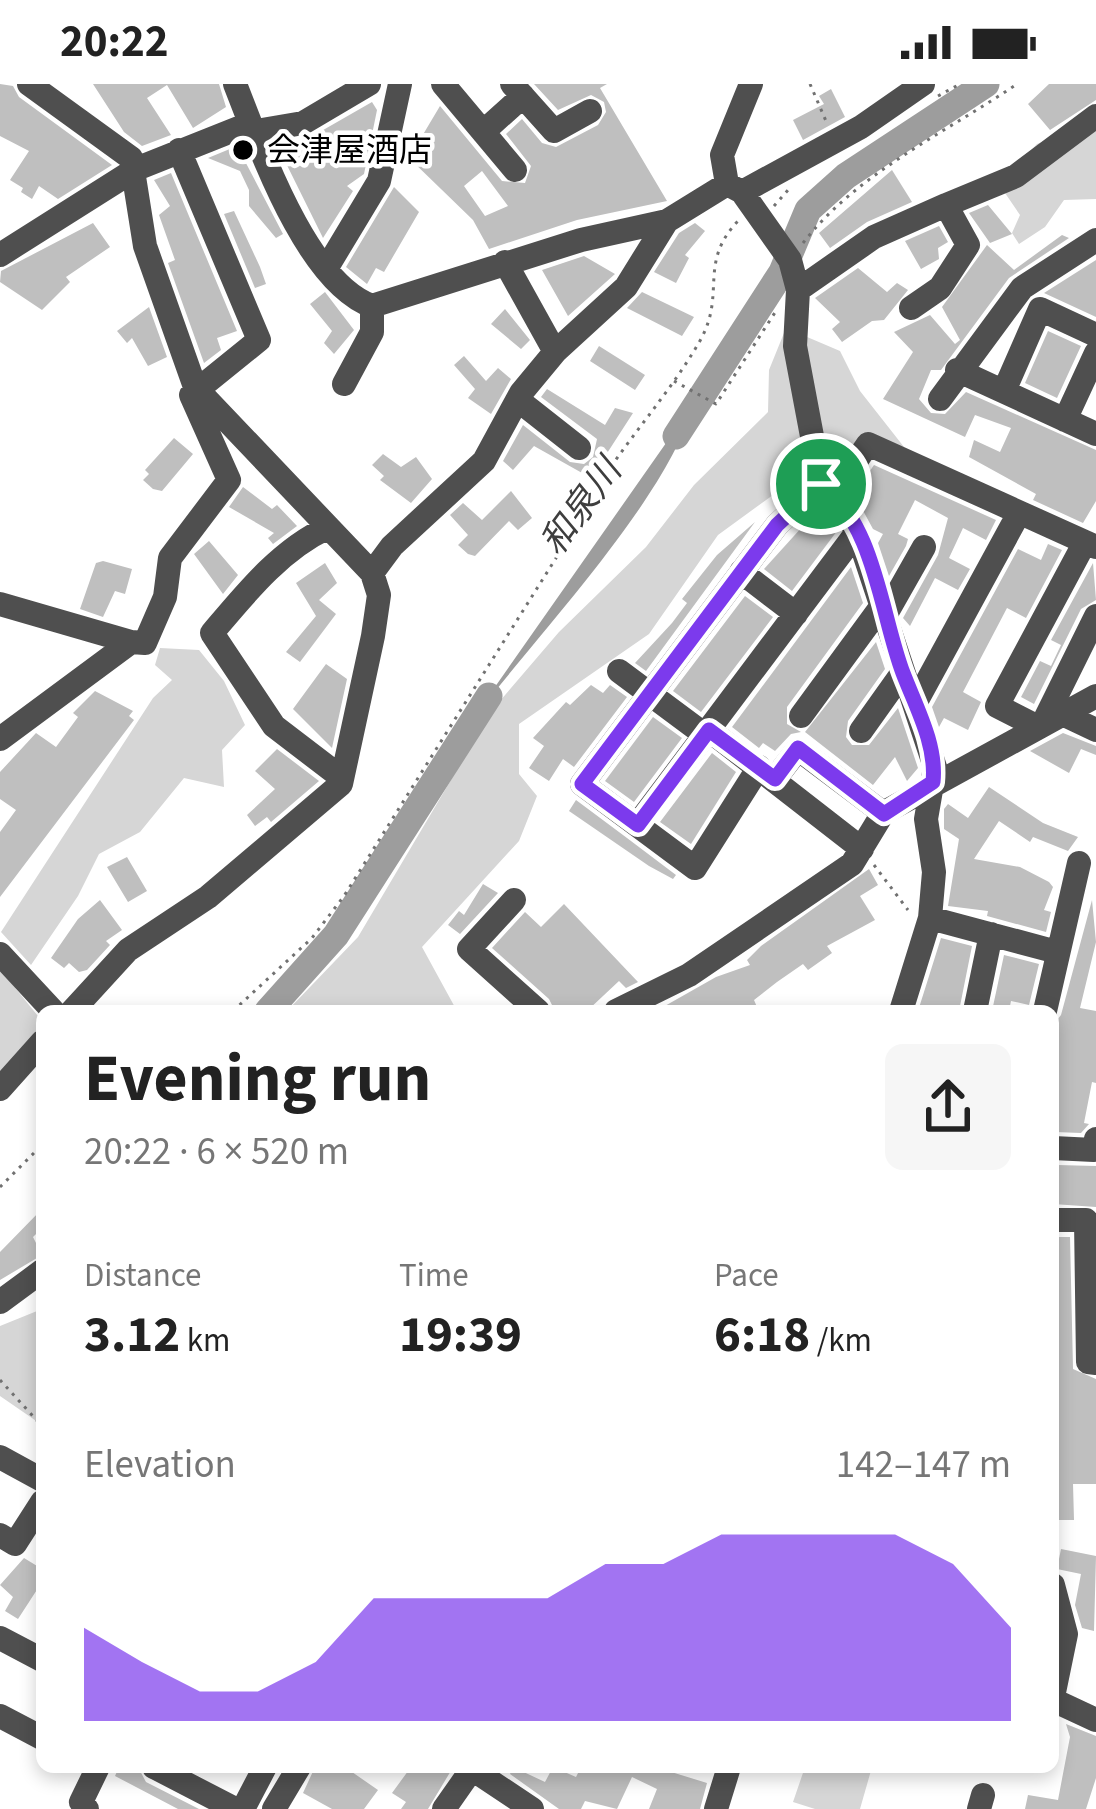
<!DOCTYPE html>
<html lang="en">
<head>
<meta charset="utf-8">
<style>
  :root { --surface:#fff; --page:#f6f6f6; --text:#222; --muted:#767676; --accent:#7c3aed }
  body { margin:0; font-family:"Source Sans 3","Noto Sans JP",sans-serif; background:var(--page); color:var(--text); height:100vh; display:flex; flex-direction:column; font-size:45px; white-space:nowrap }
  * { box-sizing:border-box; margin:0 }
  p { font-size:39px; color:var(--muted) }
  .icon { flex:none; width:66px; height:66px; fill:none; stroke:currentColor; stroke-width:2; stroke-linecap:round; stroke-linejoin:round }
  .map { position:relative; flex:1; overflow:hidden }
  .panel { position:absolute; left:36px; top:921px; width:1023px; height:768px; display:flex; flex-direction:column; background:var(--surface); border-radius:18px; box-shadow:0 6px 18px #0003 }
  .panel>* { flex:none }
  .pin { position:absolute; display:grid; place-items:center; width:102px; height:102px; color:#fff; margin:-51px; border:6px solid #fff; border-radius:50%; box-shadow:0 3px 12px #0007 }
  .round { display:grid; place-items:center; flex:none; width:126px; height:126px; border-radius:18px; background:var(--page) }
  .summary { display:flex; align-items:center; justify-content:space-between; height:204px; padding:0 48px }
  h1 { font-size:66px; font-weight:700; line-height:90px }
  .figures { display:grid; grid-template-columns:repeat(3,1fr); gap:18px; height:204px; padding:12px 48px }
  .figures div { display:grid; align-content:center }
  .figures b { font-size:51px; font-weight:700 }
  .figures small { font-size:33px; font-weight:400 }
  .figures p { font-size:33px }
  .chart { height:336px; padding:24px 48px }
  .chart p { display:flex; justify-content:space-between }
  .chart svg { width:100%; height:216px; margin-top:12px; fill:var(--accent); opacity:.7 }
  .status { display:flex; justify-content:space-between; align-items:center; height:84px; padding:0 60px; background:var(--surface); direction:ltr }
  .status svg { height:33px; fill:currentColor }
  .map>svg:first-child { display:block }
  .green { fill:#d6d6d6 }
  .water { fill:#9d9d9d }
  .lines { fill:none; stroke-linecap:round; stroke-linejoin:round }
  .river { stroke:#9d9d9d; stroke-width:27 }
  .building { fill:#bfbfbf; fill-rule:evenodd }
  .path { stroke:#717171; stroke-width:3; stroke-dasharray:3 6; stroke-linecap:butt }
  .minor { stroke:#4f4f4f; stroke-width:24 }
  .route-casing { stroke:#fff; stroke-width:24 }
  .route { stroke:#7c3aed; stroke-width:15 }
  .poi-dot { fill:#000; stroke:#fff; stroke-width:4.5 }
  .labels { text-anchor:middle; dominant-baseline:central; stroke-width:9; stroke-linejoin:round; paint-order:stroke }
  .poi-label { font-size:33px; fill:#000; stroke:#fff; text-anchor:start }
  .water-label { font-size:36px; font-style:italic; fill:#3e3e3e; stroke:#fff }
</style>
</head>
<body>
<div class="status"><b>20:22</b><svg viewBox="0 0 49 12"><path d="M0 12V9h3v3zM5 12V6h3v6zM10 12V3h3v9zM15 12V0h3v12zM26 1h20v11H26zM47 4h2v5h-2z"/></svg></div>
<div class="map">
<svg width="1096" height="1725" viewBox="0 0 1096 1725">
  <rect width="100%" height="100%" fill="#fff"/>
  <!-- green -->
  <path class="green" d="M1096 36V115L1064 116 1045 143 1019 160 1012 149 1020 131 1005 109 1004 95 1037 60Z
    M786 244 840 267 860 307 904 363 865 355 834 392 792 397 718 451 649 550 519 640V690L537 712 519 757 422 863 457 927H287L358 853 493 625 559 548 646 463 694 401 768 328 769 286Z
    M160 564 199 566 224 597 245 641 222 666 224 703 184 694 140 748 99 770 78 812 31 881 1 848 153 614 172 596 155 581Z
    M0 885 42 937V954L0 998Z
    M42 1225V1341L0 1312V1242Z
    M805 1683H872L860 1725H815L793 1718Z"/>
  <!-- water -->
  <path class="water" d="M692 322C670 414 524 565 464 647Z"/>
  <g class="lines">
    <!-- river -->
    <path class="river" d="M676 352 782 188 808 126 846 92 986 0
      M268 927 336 851 489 612"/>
  </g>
  <!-- building -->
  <path class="building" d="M0 0 13 2 19 13 112 81 58 115 39 102 32 115 21 108 23 104 10 96 29 67 0 52Z
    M93 0H219L226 23 193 44 167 1 147 14 171 51 142 62 124 48Z
    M534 0H607L600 4 667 117 577 136 489 165 473 136 409 74 440 22 502 97 525 99 531 82 506 50 522 35 542 59 556 63 598 41 606 28 604 18 591 11 558 26ZM482 87 508 122 485 132 464 102Z
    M1049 0H1096V16L1050 46 1028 20Z
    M831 5 845 33 803 56 793 36 824 20 819 12Z
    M372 18 377 26 364 90 347 102 353 107 323 154 278 63 311 53Z
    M237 62 283 150 276 154 249 122V106L240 87 208 74Z
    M892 86 912 118 867 138 830 164 819 149Z
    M171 89 237 247 217 254 221 266 204 279 168 179 175 176 159 131 170 122 154 96Z
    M394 103 419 128 384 188 376 184 367 200 346 183Z
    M988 121 1012 150 990 159 969 129Z
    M234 127 260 183 266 200 255 204 224 130Z
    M93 139 110 163 66 193 70 198 42 226 0 198 1 187Z
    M695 139 705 147 685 171 689 174 676 199 654 188 679 149Z
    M939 142 948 158 938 164 939 175 921 185 905 157Z
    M1062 151 1069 154 1009 194 941 286H931L919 315 931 329 945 330 966 308 1096 366V417L1083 439 1033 416 1036 410 969 373 974 356 1000 368 1011 344 975 331 965 353 883 315 913 268 894 248 930 231 955 260 960 256 942 223 987 161 1014 186Z
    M584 172 615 190 568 232 542 186Z
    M1096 176V233L1044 209Z
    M858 184 887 208 897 199 908 206 884 236 872 237 842 258 832 245 840 238 815 214Z
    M325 208 354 246 334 270 324 259 332 247 310 220Z
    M642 208 694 233 682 252 627 224Z
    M149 223 167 273 148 282 132 254 127 259 117 247Z
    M505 225 530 256 521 265 491 240Z
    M1048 247 1081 262 1057 314 1025 299Z
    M599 262 645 291 635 306 590 277Z
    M464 272 486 297 498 284 511 295 491 330 468 314 475 305 454 281Z
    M547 305 605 341 615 324 633 329 591 394 534 362 513 386 503 377 523 341 570 378 584 380 593 373 597 355 541 313Z
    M174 354 193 370 162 407 153 405 143 396 149 390 145 386Z
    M383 370 401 383 416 373 432 395 411 419 380 396 384 392 372 381Z
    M874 381 996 436 986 456 963 444 949 474 970 485 958 506 935 494 910 542 903 534 938 471 948 434 915 416 898 450 908 455 906 462 889 492 878 459 883 450 873 445 854 410Z
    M243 403 272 425 277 421 297 442 273 460 268 454 274 449 229 423Z
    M511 407 532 434 518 446 509 437 475 472 468 470 458 461 468 451 450 431 463 419 482 436Z
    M822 421 837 447 792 507 764 485Z
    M755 438 646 587 635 579 672 539 687 519 682 515 717 471Z
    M209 457 238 491 223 510 194 470Z
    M1048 460 1062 466 1026 534 1007 524 963 608 981 618 968 646 944 634 939 643 932 623 1018 465 1041 476Z
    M103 477 132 485 125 510 115 507 103 533 80 525 96 479Z
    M325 479 337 499 319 516 336 530 300 578 286 568 316 532 296 499Z
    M1093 479 1096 516 1081 525 1034 620 1021 613 1040 577 1051 582 1061 561 1051 556Z
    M851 483 863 519 787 623V640L801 648 791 650 775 667 763 659 759 664 732 643Z
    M745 512 773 533 701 628 673 607Z
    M876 558 885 585 848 637 846 653 852 661H869L898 624 918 684 907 697 895 673 873 701 805 648Z
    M326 580 347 595 332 664 293 625Z
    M591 601 603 609 610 601 627 613 574 683 563 675 549 697 529 684 544 662 533 654 566 618 570 621Z
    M95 607 133 627 129 632 134 636 0 813V748L16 726 0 715V688L36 649 56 663 78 633 73 629Z
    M653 633 682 654 634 718 605 697Z
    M1063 649 1096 662V671L1081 665 1069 689 1030 667Z
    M277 665 319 697 271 738 267 733 255 742 247 731 275 705 255 687Z
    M712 669 736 688 691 760 660 738Z
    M989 703 1043 739 1078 753 1068 767 1033 753 1030 758 999 737 974 775 1020 783 1049 798 1053 803 1044 826 1051 828 1046 848 987 832 988 827 948 822 959 755 944 745V725L948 720 968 734Z
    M576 716 627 754 676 791 673 795 649 782 569 727Z
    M127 773 147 807 128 818 107 783Z
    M869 785 878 801 860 812 875 836 827 862 832 869 808 886 803 880 777 898 754 916 757 923 656 927 716 893 750 881 747 876 761 862Z
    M483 800 498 809 460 850 448 841 459 827 464 831Z
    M100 816 122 846 106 857 110 861 87 886 79 888 69 879 64 884 51 874 78 835Z
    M1092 816 1096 858 1080 924 1096 927V999L1092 998 1084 1039 1089 1040 1081 1049 1055 1048 1053 941 1061 931Z
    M564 820 638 898 626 904 619 897 587 927H555L549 915 492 864 525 828 541 843Z
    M941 854 972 862 959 927H918Z
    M1004 871 1039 880 1029 921 1011 917 1009 927H992Z
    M1057 1081 1096 1082V1123L1053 1120Z
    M42 1125V1144L33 1153 42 1171 0 1196V1168Z
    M1053 1153H1070L1073 1285 1096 1295V1400H1073L1074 1436H1053V1424H1058L1053 1400V1236L1057 1235Z
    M1061 1465 1096 1472 1094 1547 1082 1544 1075 1521 1081 1490 1057 1485Z
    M24 1474 42 1485V1498L18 1535 5 1527 13 1513 0 1501Z
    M1066 1640 1096 1652V1694L1086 1725H1025L1028 1711 1058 1716 1070 1653Z
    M119 1683H138L146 1698 199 1725H178L115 1692Z
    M315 1683H355L352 1688 378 1706 364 1725H332L303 1709Z
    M411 1683 452 1685 428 1725H401L406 1718 392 1709Z
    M513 1683 545 1698 553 1683 576 1693 581 1683H655L707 1699 700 1725H649L657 1705 632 1693 617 1725 585 1717 581 1725H559L510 1690Z"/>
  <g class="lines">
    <!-- path -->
    <path class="path" d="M810 0 826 37
      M938 12 960 0
      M774 122 788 106
      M803 159C857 89 945 49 1017 0
      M674 297 716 320 776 227
      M874 781 908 826
      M233 927 312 854 344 812 573 447C606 376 663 322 701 255 726 209 698 179 738 137
      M0 1103 42 1061
      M0 1296 42 1342"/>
    <!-- minor -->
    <path class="minor" d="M29 0 131 74 145 162 195 303 372 489 379 511 373 552 341 700 208 813 128 866 72 927
      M235 0C260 63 306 198 372 222V248L344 300
      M443 0 515 86
      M512 0 554 47 590 27
      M251 48 303 39 369 0
      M483 48 523 12
      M727 100 722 71 751 0
      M946 121 1016 92 1096 32
      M0 171 136 85 249 40
      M505 178 555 268
      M326 185 379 97 400 0
      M798 206 874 153 946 121 968 161 940 204 911 224
      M372 222 581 156 667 137 727 100 742 108
      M957 286 1096 350
      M1004 307 1040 225 1096 251
      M940 315 1022 204 1096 156
      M518 316 579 364
      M1065 336 1096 269
      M834 409 868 360 1096 463
      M327 444C280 466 245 510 212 549L274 642 342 694
      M741 488 796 530
      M372 489 392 462 484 377 521 309 555 268 626 203 667 137
      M0 520 131 558 0 655
      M886 530 924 463
      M131 558 145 559 165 513 170 474 229 396 191 311 259 256 179 66
      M619 587 705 651
      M916 618 1019 429
      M1058 628 1096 646
      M801 632 883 520
      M1044 637 1096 532
      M1036 642 997 622 1085 458
      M709 646 862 765
      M861 647 903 588
      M759 683 695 784 582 700 777 441 821 400
      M775 695 798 665 883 729
      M637 741 857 448
      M514 816 469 865 538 927
      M930 834 1057 868
      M0 870 53 927
      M616 927 689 891 852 780 883 729 1096 612
      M901 927 930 834 934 788 926 735 935 683 857 448 834 409 821 400 795 262 798 206 790 176 742 108 861 43 923 0
      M975 927 991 850
      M1045 927 1079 779
      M0 1005 42 958
      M1053 1064 1094 1066 1096 1055
      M1053 1136H1086L1088 1278 1096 1279
      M0 1218 42 1187
      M0 1373 42 1396
      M0 1451 15 1460 42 1418
      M1053 1501 1066 1550 1053 1613
      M0 1554 42 1576
      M1053 1616 1096 1636
      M0 1632 42 1654
      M154 1683 235 1725
      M469 1683 532 1725
      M87 1725 81 1718 98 1683
      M243 1725 265 1683
      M274 1725 299 1683
      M444 1725 472 1685
      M716 1725 729 1683
      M979 1725 983 1711"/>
  </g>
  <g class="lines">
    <!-- route casing -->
    <g class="route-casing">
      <path id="route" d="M821 400C875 440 881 531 903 589 916 623 937 661 933 698L884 730 798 664 775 695 709 646 638 741 582 700 777 441Z"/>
    </g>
    <!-- route -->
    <use href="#route" class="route"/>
  </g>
  <!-- markers -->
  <circle class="poi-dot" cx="243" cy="66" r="12"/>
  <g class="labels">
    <!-- poi labels -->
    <g class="poi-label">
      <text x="267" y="66">会津屋酒店</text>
    </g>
    <!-- water labels -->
    <g class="water-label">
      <text transform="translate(581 423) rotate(-54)">和泉川</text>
    </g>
  </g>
</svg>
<div class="pin" style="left:821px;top:400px;background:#1e9e55"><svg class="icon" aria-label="arrive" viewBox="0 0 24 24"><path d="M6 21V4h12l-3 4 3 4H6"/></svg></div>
<section class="panel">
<div class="summary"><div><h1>Evening run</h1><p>20:22 · 6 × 520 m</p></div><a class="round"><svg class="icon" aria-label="share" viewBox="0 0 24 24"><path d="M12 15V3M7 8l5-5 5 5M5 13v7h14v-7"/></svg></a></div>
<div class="figures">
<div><p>Distance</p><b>3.12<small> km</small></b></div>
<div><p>Time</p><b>19:39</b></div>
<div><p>Pace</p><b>6:18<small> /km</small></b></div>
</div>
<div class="chart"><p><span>Elevation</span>142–147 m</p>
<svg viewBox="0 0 160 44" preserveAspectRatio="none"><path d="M0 44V25L10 32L20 38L30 38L40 32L50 19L60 19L70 19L80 19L90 12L100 12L110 6L120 6L130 6L140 6L150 12L160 25V44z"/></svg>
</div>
</section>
</div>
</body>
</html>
